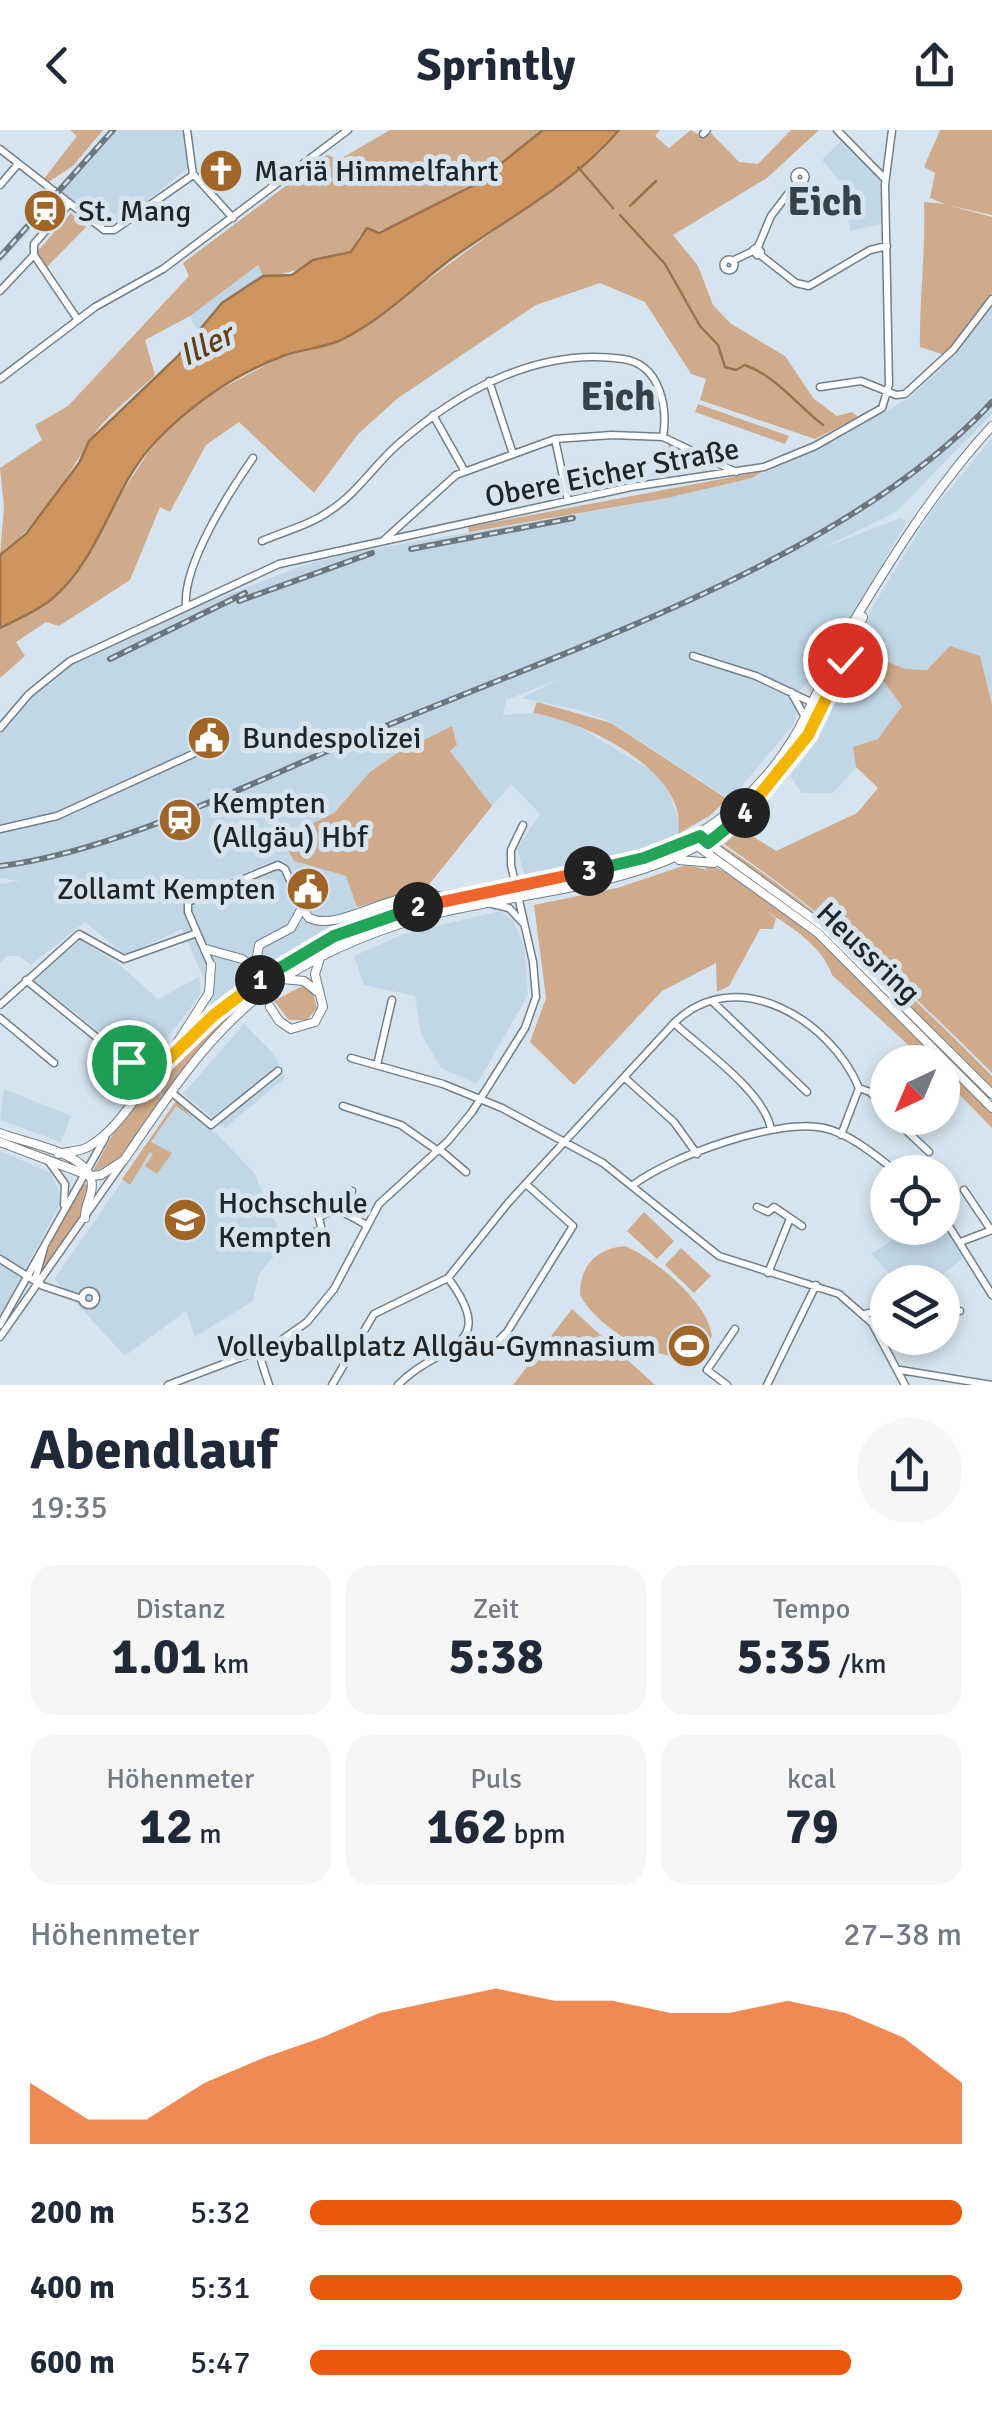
<!DOCTYPE html>
<html lang="de">
<head>
<meta charset="utf-8">
<style>
  :root { --surface:#fff; --page:#f6f6f7; --text:#1f2937; --muted:#747a83; --accent:#ea580c }
  body { margin:0; font-family:Signika,sans-serif; background:var(--page); color:var(--text); height:100vh; display:flex; flex-direction:column; font-size:38px; white-space:nowrap }
  * { box-sizing:border-box; margin:0 }
  p { font-size:32px; color:var(--muted) }
  .icon { flex:none; width:55px; height:55px; fill:none; stroke:currentColor; stroke-width:2; stroke-linecap:round; stroke-linejoin:round }
  .map { position:relative; height:1255px; overflow:hidden }
  .side { display:flex; flex-direction:column; background:var(--surface); flex:1 }
  .side>* { flex:none }
  .needle { width:65px; rotate:224deg }
  .tools { position:absolute; left:870px; top:915px; display:grid; gap:20px }
  .tools a { display:grid; place-items:center; width:90px; height:90px; border-radius:50%; background:var(--surface); box-shadow:0 5px 15px #0003; font-size:50px }
  .pin { position:absolute; display:grid; place-items:center; width:85px; height:85px; color:#fff; margin:-42px; border:5px solid #fff; border-radius:50%; box-shadow:0 2px 10px #0007 }
  .km { position:absolute; width:50px; height:50px; margin:-25px; border-radius:50%; background:#222; color:#fff; font-size:28px; line-height:50px; text-align:center }
  .round { display:grid; place-items:center; flex:none; width:105px; height:105px; border-radius:52px; background:var(--page) }
  .summary { display:flex; align-items:center; justify-content:space-between; height:170px; padding:0 30px }
  h1 { font-size:55px; font-weight:700; line-height:75px }
  .figures { display:grid; grid-template-columns:repeat(3,1fr); gap:15px; height:170px; padding:10px 30px }
  .figures div { display:grid; align-content:center; border-radius:25px; background:var(--page); text-align:center }
  .figures b { font-size:50px; font-weight:700 }
  .figures small { font-size:28px; font-weight:400 }
  .figures p { font-size:28px }
  .chart { height:280px; padding:20px 30px }
  .chart p { display:flex; justify-content:space-between }
  .chart svg { width:100%; height:180px; margin-top:10px; fill:var(--accent); opacity:.7 }
  ul { padding:0 30px; list-style:none; font-size:32px }
  li { display:grid; grid-template-columns:160px 120px 1fr; align-items:center; height:75px }
  li i { height:25px; border-radius:12px; background:var(--accent) }
  header { display:flex; justify-content:space-between; align-items:center; height:130px; padding:0 30px; background:var(--surface); font-size:45px; font-weight:700 }
  .map>svg:first-child { display:block }
  .built { fill:#c2d7e6 }
  .green { fill:#cfab8b }
  .water { fill:#cf955e; stroke:#9a734e; stroke-width:2.5 }
  .lines { fill:none; stroke-linecap:round; stroke-linejoin:round }
  .stream { stroke:#9a734e; stroke-width:2.5 }
  .major-tunnel { stroke:#b1bec7; stroke-width:8; stroke-dasharray:8 4; stroke-linecap:butt }
  .minor-casing { stroke:#727f89; stroke-width:9 }
  .major-casing { stroke:#727f89; stroke-width:10 }
  .minor { stroke:#fff; stroke-width:6 }
  .major { stroke:#fff; stroke-width:8 }
  .rail-casing { stroke:#6d767d; stroke-width:6 }
  .rail { stroke:#d5e4ef; stroke-width:2.5; stroke-dasharray:8; stroke-linecap:butt }
  .split-1-casing { stroke:#fff; stroke-width:20 }
  .split-2-casing { stroke:#fff; stroke-width:20 }
  .split-3-casing { stroke:#fff; stroke-width:20 }
  .split-4-casing { stroke:#fff; stroke-width:20 }
  .split-5-casing { stroke:#fff; stroke-width:20 }
  .split-1 { stroke:#f5b400; stroke-width:12 }
  .split-2 { stroke:#22a559; stroke-width:12 }
  .split-3 { stroke:#f0652b; stroke-width:12 }
  .split-4 { stroke:#22a559; stroke-width:12 }
  .split-5 { stroke:#f5b400; stroke-width:12 }
  .labels { text-anchor:middle; dominant-baseline:central; stroke-width:10; stroke-linejoin:round; paint-order:stroke }
  .poi-label { font-size:30px; fill:#202529; stroke:#d5e4ef; text-anchor:start }
  .street-label { font-size:30px; fill:#202529; stroke:#d5e4ef }
  .water-label { font-size:32px; font-style:italic; fill:#653e14; stroke:#d5e4ef }
  .district-label { font-size:40px; font-weight:bold; fill:#36424b; stroke:#d5e4ef }
</style>
</head>
<body>
<header><svg class="icon" aria-label="back" viewBox="0 0 24 24"><path d="M15 5l-7 7 7 7"/></svg>Sprintly<svg class="icon" aria-label="share" viewBox="0 0 24 24"><path d="M12 15V3M7 8l5-5 5 5M5 13v7h14v-7"/></svg></header>
<div class="map">
<svg width="992" height="1255" viewBox="0 0 992 1255">
  <rect width="100%" height="100%" fill="#d5e4ef"/>
  <!-- built -->
  <path class="built" d="M109 0H185L188 38 113 98H105L61 66 0 133V123Z
    M843 9 881 51 882 94 850 101 843 55 822 30Z
    M258 134 263 146 222 173 199 204 190 186Z
    M992 176V284L896 382 822 418 901 388 907 392 823 534 792 570 797 583 793 595 730 670 611 592 579 580 521 568 562 548 506 570 503 585 533 583 564 588 654 642 668 660 680 693 678 704 662 714 525 748 517 718 540 684 511 654 492 676 449 621 451 596 397 623 370 642 334 683 281 708 294 731 346 746 355 762 357 790 270 835 211 879 207 856 182 799 125 825 85 792 31 835 19 826H7L0 833V754L20 751 0 748V604L33 566 73 534 180 483 305 435 355 422 635 374 752 348 834 311 909 268 952 228Z
    M992 308V575L951 516 927 540 906 539 882 530 877 543 902 576 892 594 878 609 853 618 856 637 833 663H802L790 646 819 608 873 476 932 380Z
    M500 781 513 790 524 816 528 865 477 954 441 938 421 904 415 866 364 855 354 826 403 804Z
    M80 809 121 836 158 869 199 847 201 864 145 937 32 849Z
    M244 894 273 923 285 948 225 998 183 964Z
    M4 959 71 986 61 1012 0 990Z
    M177 973 219 1006 254 1043 285 1113 259 1144 253 1171 195 1207 186 1181 125 1226 54 1149Z
    M0 1021 51 1043 60 1064 58 1078 0 1188Z
    M943 1097 963 1128 934 1152 895 1149 871 1124 911 1098Z"/>
  <!-- green -->
  <path class="green" d="M70 0H103L73 36 47 53 43 50 77 6Z
    M390 0H543C499 37 417 97 360 105L351 122C318 129 297 145 263 146L258 135 190 186 145 210 155 245C133 266 104 287 88 313 62 355 39 394 0 425L4 377 0 338 42 310 35 295 68 276 189 146 183 133 327 25 340 29Z
    M619 0H660L655 6 669 18 691 0 704 8 711 3 739 32 758 34 791 0H819L767 48 673 105 698 136 713 175 730 193 785 226 814 269 837 286 852 282 858 287 815 309 700 270 706 249 691 244 645 172 600 153 536 175 398 268 358 304 314 363 239 292 206 315 170 382 160 377 130 450 59 496 46 492 16 512 25 526 0 548V498L53 468 155 312 204 268 279 228 336 212 368 194 601 22Z
    M940 0H992V85L947 75 992 87V163L945 225 920 217C919 168 926 121 924 72L945 74 930 68 935 43 924 37Z
    M71 83 86 97 46 138 37 122Z
    M698 274 789 306 785 314 695 282Z
    M669 314 706 331 707 340 665 343Z
    M764 341 752 348 667 368 469 402 468 397Z
    M950 516 980 526 992 575V943C908 858 823 781 724 714L741 699 776 721 857 683 878 658 856 637 853 617 878 609 902 576 877 543 882 530 906 539 927 540Z
    M537 572 611 593 727 669 711 685 678 704C690 641 583 591 533 583Z
    M452 596 457 615 450 621 492 676 427 757 357 777 346 746 294 731 281 708 334 683 370 642 397 623Z
    M722 715C823 781 908 861 992 946V959L810 780 719 717Z
    M700 731C804 768 914 903 992 982V998L943 948 942 932H927L832 845C814 791 722 769 700 731Z
    M686 735 704 739 776 788 773 799H760L729 856 717 862 716 833 662 861 574 955 530 912 546 868 534 775 617 758Z
    M370 796 373 801C273 852 230 872 164 966L161 964 158 945C223 882 286 830 370 796Z
    M302 856 313 863 317 878 307 890H289L274 871Z
    M155 947 162 969 121 1028 92 1043 115 1000Z
    M176 971 194 989 176 976 151 1012 172 1023 157 1044 145 1036 153 1024 150 1022 130 1055 122 1049Z
    M81 1054 89 1055 80 1086 39 1147 47 1121Z
    M644 1082 674 1111 657 1129 627 1101Z
    M625 1116C655 1129 708 1172 712 1206 690 1255 600 1204 580 1165 580 1136 595 1119 625 1116Z
    M681 1118 711 1146 694 1163 665 1135Z
    M572 1179 655 1255H513Z"/>
  <!-- water -->
  <path class="water" d="M543 0H619C573 55 508 87 451 129 414 157 383 189 341 210 324 218 301 219 283 226 235 244 192 274 157 310 112 356 102 426 53 468 38 481 17 489 0 498V425L26 404 79 333 89 311 177 227 222 173 263 146 292 145 313 130 351 122 367 98 379 103 474 55Z"/>
  <g class="lines">
    <!-- stream -->
    <path class="stream" d="M578 37 613 78
      M630 76 656 51
      M620 85 665 134 700 196 718 215 725 237 736 240 745 235C777 247 796 274 823 295"/>
    <!-- major-tunnel -->
    <path class="major-tunnel" d="M255 839 270 877"/>
    <!-- minor casing -->
    <g class="minor-casing">
      <path id="minor" d="M187 0 193 45
        M837 0 885 49
        M703 4 707 0
        M0 19 104 100H114L193 45
        M794.5 47a5.5 5.5 0 1 1 11 0a5.5 5.5 0 1 1-11 0Z
        M194 45 233 88
        M0 55 18 34
        M757 117 761 122 757 125 753 120Z
        M758 117 771 86 797 52
        M759 124 796 153 809 156 870 120 887 116
        M34 125 78 190
        M723.5 135a5.5 5.5 0 1 1 11 0a5.5 5.5 0 1 1-11 0Z
        M732 131 753 121
        M0 161 34 125V114L68 75
        M0 249 95 177 163 139 348 0
        M489 251 512 321
        M820 257 861 251 896 265 905 264 953 220 992 169
        M433 285 464 340
        M555 309 568 371
        M384 410 456 345 555 309 612 305 663 307 736 342
        M262 411C285 401 310 395 331 380 356 364 374 336 396 316 458 261 537 217 623 229 660 234 668 277 663 307
        M186 475C183 434 230 361 253 328
        M693 526 756 546 813 573
        M791 562 805 587
        M0 598 29 564 70 531 279 434 631 357 764 337 815 316 882 278 889 255 885 55 892 0
        M0 699 57 686 217 613
        M492 774 509 778 523 793
        M211 835 188 782V772L278 735 285 739 302 778
        M26 850 148 949
        M712 871 807 962
        M0 875 79 804 124 829 197 803
        M0 888 54 933
        M674 893C702 919 766 963 771 1000
        M351 928 443 954 502 978 603 1033 719 1126 839 1164 872 1193 905 1255
        M377 935 392 870
        M625 948 674 992 697 1024
        M859 958 870 962 888 981
        M171 962 211 995 278 941
        M343 976 401 995 438 1021
        M893 988 929 1022
        M439 1019 466 1042
        M47 1029 65 1054 64 1075
        M633 1055C671 1026 777 988 824 998 851 1004 876 1026 897 1042
        M964 1060 991 1100
        M757 1077 768 1082 774 1077 802 1096
        M341 1081 352 1061
        M942 1085 992 1165
        M301 1104 322 1101 319 1088C336 1075 349 1085 366 1095
        M963 1111 992 1100
        M0 1129 43 1156 82 1169
        M768 1143 789 1091
        M39 1152 36 1146 44 1118
        M82 1168a7 7 0 1 1 14 0a7 7 0 1 1-14 0Z
        M942 1182 960 1181
        M865 1184 888 1178
        M0 1195 105 1008
        M0 1207 123 1032
        M462 1212 484 1220 492 1217 507 1202 573 1096 526 1054
        M258 1221 269 1255
        M900 1240 992 1255
        M168 1255 276 1214 307 1192 334 1159 379 1074 448 1011 472 982 525 898 536 867 533 832 511 735V720L523 695
        M332 1255 374 1184 448 1148 508 1073 674 893C736 832 831 890 859 958L841 1005
        M398 1255C438 1213 502 1220 448 1148
        M727 1255 707 1240 735 1199
        M767 1255 816 1155"/>
    </g>
    <!-- major casing -->
    <g class="major-casing">
      <path id="major" d="M707 712 823 796 992 964
        M700 718 818 803 992 978
        M679 730 714 733
        M302 778 309 788C343 804 399 752 446 768
        M206 819 242 829 255 839
        M255 839 259 815 291 798 302 778
        M282 849 304 851 319 863
        M270 877 279 891 291 899 315 892 323 877 315 844 320 828
        M172 921 209 863 211 835
        M0 1003C24 1013 83 1021 91 1049 95 1063 84 1074 85 1088
        M0 1012 90 1046 101 1045 124 1030C170 963 213 895 282 849 330 818 388 795 443 782 551 757 677 755 758 671 809 618 834 552 863 487
        M58 1024C68 1021 79 1022 88 1017 122 998 141 954 169 927 197 898 229 871 262 848 374 770 514 759 644 729 715 704 772 654 806 585 819 560 829 534 843 509 888 434 933 360 992 296"/>
    </g>
    <!-- minor -->
    <use href="#minor" class="minor"/>
    <!-- major -->
    <use href="#major" class="major"/>
    <!-- rail casing -->
    <g class="rail-casing">
      <path id="rail" d="M0 127 113 0
        M411 419 573 388
        M239 471 372 423
        M110 529 245 463
        M0 736C116 722 260 649 369 603 565 520 846 430 992 272"/>
    </g>
    <!-- rail -->
    <use href="#rail" class="rail"/>
  </g>
  <g class="lines">
    <!-- split-1 casing -->
    <g class="split-1-casing">
      <path id="split-1" d="M129 932 148 949 214 885 260 850"/>
    </g>
    <!-- split-2 casing -->
    <g class="split-2-casing">
      <path id="split-2" d="M260 850 334 806 418 777"/>
    </g>
    <!-- split-3 casing -->
    <g class="split-3-casing">
      <path id="split-3" d="M418 777 589 741"/>
    </g>
    <!-- split-4 casing -->
    <g class="split-4-casing">
      <path id="split-4" d="M589 741 644 728 700 706 708 713 745 683"/>
    </g>
    <!-- split-5 casing -->
    <g class="split-5-casing">
      <path id="split-5" d="M745 683 808 605 845 530"/>
    </g>
    <!-- split-1 -->
    <use href="#split-1" class="split-1"/>
    <!-- split-2 -->
    <use href="#split-2" class="split-2"/>
    <!-- split-3 -->
    <use href="#split-3" class="split-3"/>
    <!-- split-4 -->
    <use href="#split-4" class="split-4"/>
    <!-- split-5 -->
    <use href="#split-5" class="split-5"/>
  </g>
  <!-- icons -->
  <defs>
    <g id="church-disc" transform="scale(2.25)"><circle r="9.5" fill="#a16627" stroke="#d5e4ef"/><path d="M-1.2-6h2.4v3.5h3.3v2.4h-3.3V6h-2.4V-.1h-3.3v-2.4h3.3Z" fill="#fff"/></g>
    <g id="station-disc" transform="scale(2.25)"><circle r="9.5" fill="#a16627" stroke="#d5e4ef"/><path d="M-3-6H3Q5-6 5-4V2Q5 4 3 4L4.5 6H3L1.5 4h-3L-3 6H-4.5L-3 4Q-5 4-5 2V-4Q-5-6-3-6ZM-3.5-4v3h7v-3ZM-3.5 1v1.5H-2V1ZM2 1v1.5H3.5V1Z" fill="#fff"/></g>
    <g id="civic-disc" transform="scale(2.25)"><circle r="9.5" fill="#a16627" stroke="#d5e4ef"/><path d="M-.6-6.5H3V-4.5H.6V-3L4-1V1h2V6H-6V1h2V-1L-.6-3ZM-1.2 2.5V6h2.4V2.5Z" fill="#fff"/></g>
    <g id="university-disc" transform="scale(2.25)"><circle r="9.5" fill="#a16627" stroke="#d5e4ef"/><path d="M0-5L7-2L0 1L-7-2ZM-4 1L0 2.5L4 1V4Q0 6-4 4Z" fill="#fff"/></g>
    <g id="stadium-disc" transform="scale(2.25)"><circle r="9.5" fill="#a16627" stroke="#d5e4ef"/><path d="M0-5a6.5 5 0 1 0 0 10a6.5 5 0 1 0 0-10ZM-3.5-1.8h7v3.6h-7Z" fill="#fff"/></g>
  </defs>
  <g fill-rule="evenodd">
    <use href="#church-disc" x="221" y="41"/>
    <use href="#station-disc" x="45" y="81"/>
    <use href="#civic-disc" x="209" y="608"/>
    <use href="#station-disc" x="180" y="690"/>
    <use href="#civic-disc" x="308" y="759"/>
    <use href="#university-disc" x="185" y="1090"/>
    <use href="#stadium-disc" x="689" y="1216"/>
  </g>
  <g class="labels">
    <!-- poi labels -->
    <g class="poi-label">
      <text x="254" y="41">Mariä Himmelfahrt</text>
      <text x="78" y="81">St. Mang</text>
      <text x="242" y="608">Bundespolizei</text>
      <text x="212" y="673">Kempten<tspan x="212" dy="34">(Allgäu) Hbf</tspan></text>
      <text x="276" y="759" text-anchor="end">Zollamt Kempten</text>
      <text x="218" y="1073">Hochschule<tspan x="218" dy="34">Kempten</tspan></text>
      <text x="656" y="1216" text-anchor="end">Volleyballplatz Allgäu-Gymnasium</text>
    </g>
    <!-- street labels -->
    <g class="street-label">
      <text transform="translate(612 343) rotate(-11)">Obere Eicher Straße</text>
      <text transform="translate(868 823) rotate(44)">Heussring</text>
    </g>
    <!-- water labels -->
    <g class="water-label">
      <text transform="translate(206 215) rotate(-26)">Iller</text>
    </g>
    <!-- district labels -->
    <g class="district-label">
      <text x="825" y="72">Eich</text>
      <text x="618" y="267">Eich</text>
    </g>
  </g>
</svg>
<div class="tools">
<a><svg class="needle" viewBox="-14 -14 28 28"><path d="M0-13l5 13h-10z" fill="#e53935"/><path d="M0 13l5-13h-10z" fill="#747a83"/></svg></a>
<a><svg class="icon" aria-label="locate" viewBox="0 0 24 24"><circle cx="12" cy="12" r="6"/><path d="M12 2v4M12 18v4M2 12h4M18 12h4"/></svg></a>
<a><svg class="icon" aria-label="layers" viewBox="0 0 24 24"><path d="M12 4l9 5-9 5-9-5zM3 14l9 5 9-5"/></svg></a>
</div>
<div class="pin" style="left:129px;top:932px;background:#1e9e55"><svg class="icon" aria-label="arrive" viewBox="0 0 24 24"><path d="M6 21V4h12l-3 4 3 4H6"/></svg></div>
<div class="pin" style="left:845px;top:530px;background:#d93025"><svg class="icon" aria-label="check" viewBox="0 0 24 24"><path d="M5 12l5 5 9-10"/></svg></div>
<b class="km" style="left:260px;top:850px">1</b>
<b class="km" style="left:418px;top:777px">2</b>
<b class="km" style="left:589px;top:741px">3</b>
<b class="km" style="left:745px;top:683px">4</b>
</div>
<section class="side">
<div class="summary"><div><h1>Abendlauf</h1><p>19:35</p></div><a class="round"><svg class="icon" aria-label="share" viewBox="0 0 24 24"><path d="M12 15V3M7 8l5-5 5 5M5 13v7h14v-7"/></svg></a></div>
<div class="figures">
<div><p>Distanz</p><b>1.01<small> km</small></b></div>
<div><p>Zeit</p><b>5:38</b></div>
<div><p>Tempo</p><b>5:35<small> /km</small></b></div>
</div>
<div class="figures">
<div><p>Höhenmeter</p><b>12<small> m</small></b></div>
<div><p>Puls</p><b>162<small> bpm</small></b></div>
<div><p>kcal</p><b>79</b></div>
</div>
<div class="chart"><p><span>Höhenmeter</span>27–38 m</p>
<svg viewBox="0 0 160 44" preserveAspectRatio="none"><path d="M0 44V29L10 38L20 38L30 29L40 23L50 18L60 12L70 9L80 6L90 9L100 9L110 12L120 12L130 9L140 12L150 18L160 29V44z"/></svg>
</div>
<ul>
<li><b>200 m</b>5:32<i style="width:100%"></i></li>
<li><b>400 m</b>5:31<i style="width:100%"></i></li>
<li><b>600 m</b>5:47<i style="width:83%"></i></li>
</ul>
</section>
</body>
</html>
